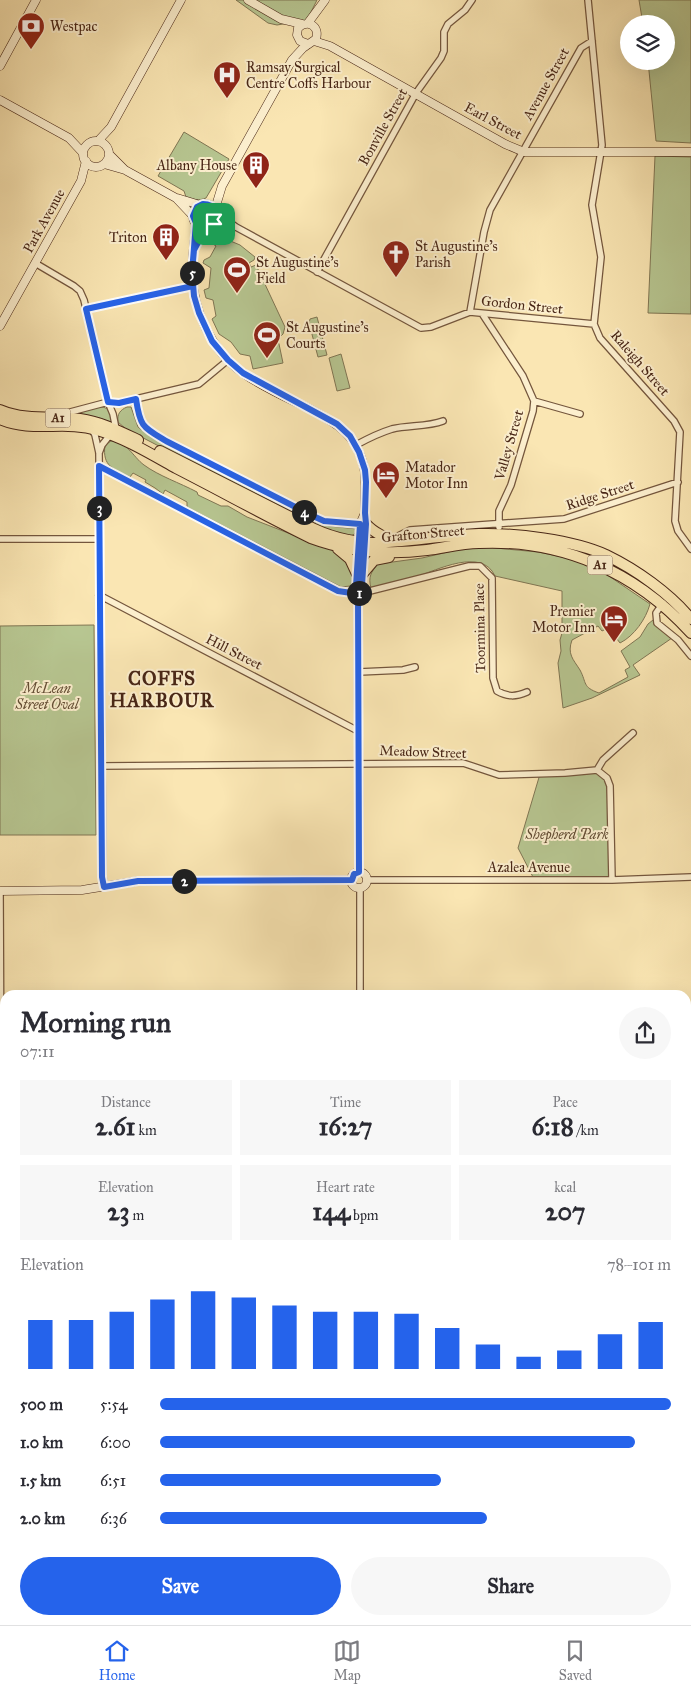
<!DOCTYPE html>
<html lang="en">
<head>
<meta charset="utf-8">
<style>
  :root { --surface:#fff; --page:#f7f7f7; --text:#2b2b33; --muted:#7c7c81; --line:#e1e1e2; --accent:#2563eb }
  body { margin:0; font-family:"IM FELL Great Primer",serif; background:var(--page); color:var(--text); height:100vh; display:flex; flex-direction:column; font-size:19px; white-space:nowrap }
  * { box-sizing:border-box; margin:0 }
  p { font-size:16px; color:var(--muted) }
  .icon { flex:none; width:28px; height:28px; fill:none; stroke:currentColor; stroke-width:2; stroke-linecap:round; stroke-linejoin:round }
  .map { position:relative; flex:1; overflow:hidden }
  .panel { position:absolute; left:0px; top:990px; width:691px; height:635px; display:flex; flex-direction:column; background:var(--surface); border-radius:15px 15px 0 0; box-shadow:0 5px 20px #0002 }
  .panel>* { flex:none }
  .buttons { position:absolute; left:620px; top:15px; display:grid; gap:10px }
  .buttons a { display:grid; place-items:center; width:55px; height:55px; border-radius:50%; background:var(--surface); box-shadow:0 5px 20px #0002; font-size:25px }
  .pin { position:absolute; display:grid; place-items:center; width:42px; height:42px; color:#fff; margin:-21px; border-radius:10px; box-shadow:0 2px 8px #0006 }
  .km { position:absolute; width:25px; height:25px; margin:-12px; border-radius:50%; background:#222; color:#fff; font-size:14px; line-height:25px; text-align:center }
  .round { display:grid; place-items:center; flex:none; width:52px; height:52px; border-radius:26px; background:var(--page) }
  .headline { display:flex; align-items:center; justify-content:space-between; height:85px; padding:0 20px }
  h1 { font-size:28px; font-weight:700; line-height:38px }
  .metrics { display:grid; grid-template-columns:repeat(3,1fr); gap:8px; height:85px; padding:5px 20px }
  .metrics div { display:grid; align-content:center; border-radius:0px; background:var(--page); text-align:center }
  .metrics b { font-size:25px; font-weight:700 }
  .metrics small { font-size:14px; font-weight:400 }
  .metrics p { font-size:14px }
  .chart { height:140px; padding:10px 20px }
  .chart p { display:flex; justify-content:space-between }
  .chart svg { width:100%; height:90px; margin-top:5px; stroke:var(--accent); stroke-width:6 }
  .button { display:flex; gap:10px; margin-top:auto; padding:10px 20px }
  .button a { flex:1; height:58px; border-radius:30px; background:var(--accent); color:#fff; font-size:20px; font-weight:700; line-height:58px; text-align:center }
  .button a+a { background:var(--page); color:var(--text) }
  ul { padding:0 20px; list-style:none; font-size:16px }
  li { display:grid; grid-template-columns:80px 60px 1fr; align-items:center; height:38px }
  li i { height:12px; border-radius:6px; background:var(--accent) }
  .tabs { display:flex; justify-content:space-around; align-items:center; height:70px; border-top:1px solid var(--line); background:var(--surface); font-size:14px; color:var(--muted) }
  .tabs a { display:grid; justify-items:center; gap:2px }
  .tabs .on { color:var(--accent) }
  .map>svg:first-child { display:block }
  .green { fill:#b7c691; stroke:#807654 }
  .lines { fill:none; stroke-linecap:round; stroke-linejoin:round }
  .street-casing { stroke:#74563d; stroke-width:8 }
  .secondary-casing { stroke:#482616; stroke-width:9 }
  .highway-casing { stroke:#482616; stroke-width:12 }
  .street { stroke:#fcefce; stroke-width:5.5 }
  .secondary { stroke:#fcefce; stroke-width:8 }
  .highway { stroke:#fae6b3; stroke-width:10 }
  .route-casing { stroke:#fff; stroke-width:10 }
  .route { stroke:#2563eb; stroke-width:6 }
  .labels { text-anchor:middle; dominant-baseline:central; stroke-width:4; stroke-linejoin:round; paint-order:stroke }
  .shield { fill:#fcefce; stroke:#7e624d; stroke-width:1 }
  .shield-label { font-size:12px; font-weight:bold; fill:#482616 }
  .poi-label { font-size:14px; fill:#482616; stroke:#fcefce; text-anchor:start }
  .street-label { font-size:14px; fill:#482616; stroke:#fcefce }
  .park-label { font-size:14px; font-style:italic; fill:#644e35; stroke:#fcefce }
  .district-label { font-size:19px; font-weight:bold; letter-spacing:1px; fill:#482616; stroke:#fcefce }
</style>
</head>
<body>
<div class="map">
<svg width="691" height="1625" viewBox="0 0 691 1625">
  <rect width="100%" height="100%" fill="#fae6b3"/>
  <filter id="stains"><feTurbulence type="fractalNoise" baseFrequency=".004" numOctaves="4"/><feColorMatrix values="0 0 0 0 .2 0 0 0 0 .09 0 0 0 0 .02 0 0 0 .5 -.17"/></filter>
  <radialGradient id="worn" r=".72"><stop offset=".6" stop-color="#630" stop-opacity="0"/><stop offset="1" stop-color="#630" stop-opacity=".3"/></radialGradient>
  <!-- green -->
  <path class="green" d="M236 0H317L307 20 277 25 268 23Z
    M639 0H691V143L656 141 648 61H666V24H643Z
    M184 132 229 159 206 198C199 201 193 200 186 197L184 191 158 176Z
    M655 156 691 157V314L648 313Z
    M210 239 228 240 240 245 255 257 254 260 249 263 251 267 256 265 285 327 283 334 277 340 279 344 283 363 253 369 250 356 240 354 231 342 219 334 212 319 216 316 213 300 206 298 204 290 209 288 211 268 203 263 204 260 210 257 216 246 210 242Z
    M317 317 327 355 318 357 309 323 310 319Z
    M341 354 350 388 337 391 329 358Z
    M101 407C110 407 110 415 113 423L99 418 76 415 88 409Z
    M127 407H131L138 427 150 436 315 522 329 526 357 529 356 533 351 536 330 531 253 495 126 429 118 422C117 414 120 410 127 407Z
    M111 441C127 441 133 457 144 465 159 476 180 483 197 492L198 495 221 506H228L247 517 337 552 352 568 354 582 350 586 341 587 187 507V502L165 490 163 494 155 488 145 482 146 480 133 473 130 477C114 469 102 467 105 445Z
    M474 546 538 552 577 560 606 574 650 604C646 619 634 636 620 643L617 639 619 637 612 626 602 631 598 626 572 640C567 654 573 659 580 670 587 683 582 687 599 693L628 677 625 670 630 667 621 651 640 637 648 624 653 620 672 638 633 665 640 675 592 698 563 708 558 663 561 651 560 640 562 633V591L495 576C482 547 437 570 416 577 402 582 386 587 371 588 368 577 371 572 378 564L422 558Z
    M94 625 96 835H0V626Z
    M597 770 610 786 612 880 534 879 518 848 540 774Z
    M0 1489 5 1490V1585L0 1579Z
    M36 1620H157L158 1625H41Z"/>
  <g class="lines">
    <!-- street casing -->
    <g class="street-casing">
      <path id="street" d="M588 0 602 145 592 205 601 257 594 324 600 338 674 421 680 432 675 521 678 531 691 549
        M217 213 236 227 421 328 431 327 470 312 594 324
        M213 224 234 226
        M35 263 74 286 80 291 84 300 108 402 113 414 116 429
        M317 272 416 93 441 58 444 51V32L448 24 465 10 472 0
        M86 309 193 286
        M470 312 484 232 490 210 581 48 592 41
        M483 315 523 376 534 401 533 411 511 485 499 511V527
        M136 399C140 427 143 427 166 441L313 516 324 521 360 524
        M534 401 580 414
        M59 415 108 402 119 403 199 384 228 360
        M91 428 95 435 99 453 103 877 104 887
        M356 445C367 439 379 433 392 429 409 425 427 427 443 421
        M99 453 102 445 110 435
        M99 466 338 591 358 594 469 566H480L492 578 493 678 497 691C508 697 515 697 527 692
        M0 539H99
        M395 541 398 536 410 530 564 519 678 482
        M99 595 358 731
        M663 603 656 613 657 623 678 640 691 656
        M359 672 403 670 415 667
        M101 766 463 763 499 775 565 773 597 770 607 778 610 786 612 880
        M597 770 603 760 633 733
        M367 880H612L691 877
        M360 888V995
        M0 1333 2 1320 0 891
        M0 1349 5 1351
        M686 1602 691 1609
        M275 1620 277 1625
        M524 1620V1625
        M438 1625 440 1620"/>
    </g>
    <!-- secondary casing -->
    <g class="secondary-casing">
      <path id="secondary" d="M248 0 281 19 302 24
        M308 23 325 0
        M314 41 330 46 505 144 524 152H691
        M0 66 36 0
        M0 100 69 138 83 153
        M98 141 111 127 181 0
        M83 154a13 13 0 1 1 26 0a13 13 0 1 1-26 0Z
        M109 154 125 170
        M104 164 125 170 176 198 193 216
        M177 198 200 205
        M193 216a12 12 0 1 1 24 0a12 12 0 1 1-24 0Z
        M215 209 222 186 292 60 303 48 316 39C320 26 308 19 298 28L297 35 300 41 308 44
        M196 223C195 239 192 256 192 272 193 311 211 350 243 373 264 388 288 398 310 409 330 420 348 429 358 450 369 472 364 490 365 513 366 537 364 561 362 585L358 594
        M195 248 206 227
        M0 326 81 181 86 161
        M359 872 358 594 356 585 360 524 364 515
        M351 880a8 8 0 1 1 16 0a8 8 0 1 1-16 0Z
        M0 891 82 890 138 881 352 880"/>
    </g>
    <!-- highway casing -->
    <g class="highway-casing">
      <path id="highway" d="M0 410C26 421 53 416 80 419 101 422 119 431 138 440
        M0 419C32 433 65 420 97 430 125 438 151 454 176 468 221 491 266 516 311 538 349 552 387 555 427 550 444 548 461 543 479 543 562 539 636 572 691 633
        M160 451 306 525C327 536 349 542 373 543 408 542 443 535 479 534 515 533 573 540 606 555 637 570 669 593 691 619
        M366 524C375 534 381 534 390 541
        M338 549 350 559 357 574
        M363 573 374 560 389 557"/>
    </g>
    <!-- street -->
    <use href="#street" class="street"/>
    <!-- secondary -->
    <use href="#secondary" class="secondary"/>
    <!-- highway -->
    <use href="#highway" class="highway"/>
  </g>
  <g class="lines">
    <!-- route casing -->
    <g class="route-casing">
      <path id="route" d="M214 224 206 227 194 250 192 272 194 296 199 313 212 341 228 360 243 373 337 424 350 436 359 452 365 470 366 482 365 513 366 524 362 585 358 594 359 872 354 874 352 880 138 881 104 887 102 877 99 466 338 591 358 594 356 586 360 524 324 521 313 516 166 441C143 427 140 427 136 399L119 403 108 402 86 309 193 286V260L196 223 193 216 197 207 203 204C215 204 220 214 214 224"/>
    </g>
    <!-- route -->
    <use href="#route" class="route"/>
  </g>
  <!-- icons -->
  <defs>
    <g id="bank-pin" transform="scale(1.4375)"><path d="M0 17L-7.5 6A9.5 9.5 0 1 1 7.5 6Z" fill="#8f2418" stroke="#fcefce"/><path d="M-6-4H6V4H-6ZM0-2.3a2.3 2.3 0 1 0 0 4.6a2.3 2.3 0 1 0 0-4.6Z" fill="#fff"/></g>
    <g id="hospital-pin" transform="scale(1.4375)"><path d="M0 17L-7.5 6A9.5 9.5 0 1 1 7.5 6Z" fill="#8f2418" stroke="#fcefce"/><path d="M-5-5h3v3.5h4V-5h3V5h-3V1.5h-4V5h-3Z" fill="#fff"/></g>
    <g id="building-pin" transform="scale(1.4375)"><path d="M0 17L-7.5 6A9.5 9.5 0 1 1 7.5 6Z" fill="#8f2418" stroke="#fcefce"/><path d="M-4-6H4V6H1V3H-1V6H-4ZM-2.5-4.3h1.7v1.8h-1.7ZM.8-4.3h1.7v1.8H.8ZM-2.5-1h1.7V.8h-1.7ZM.8-1h1.7V.8H.8Z" fill="#fff"/></g>
    <g id="church-pin" transform="scale(1.4375)"><path d="M0 17L-7.5 6A9.5 9.5 0 1 1 7.5 6Z" fill="#8f2418" stroke="#fcefce"/><path d="M-1.2-6h2.4v3.5h3.3v2.4h-3.3V6h-2.4V-.1h-3.3v-2.4h3.3Z" fill="#fff"/></g>
    <g id="stadium-pin" transform="scale(1.4375)"><path d="M0 17L-7.5 6A9.5 9.5 0 1 1 7.5 6Z" fill="#8f2418" stroke="#fcefce"/><path d="M0-5a6.5 5 0 1 0 0 10a6.5 5 0 1 0 0-10ZM-3.5-1.8h7v3.6h-7Z" fill="#fff"/></g>
    <g id="hotel-pin" transform="scale(1.4375)"><path d="M0 17L-7.5 6A9.5 9.5 0 1 1 7.5 6Z" fill="#8f2418" stroke="#fcefce"/><path d="M-6-4.5h1.5V1H6V5H4.5V3h-9V5H-6ZM-4 0a1.8 1.8 0 1 1 3.6 0ZM.5 0V-2.5h3Q6-2.5 6 0Z" fill="#fff"/></g>
  </defs>
  <g fill-rule="evenodd">
    <use href="#bank-pin" x="31" y="26"/>
    <use href="#hospital-pin" x="227" y="75"/>
    <use href="#building-pin" x="256" y="165"/>
    <use href="#building-pin" x="166" y="237"/>
    <use href="#church-pin" x="396" y="254"/>
    <use href="#stadium-pin" x="237" y="270"/>
    <use href="#stadium-pin" x="267" y="335"/>
    <use href="#hotel-pin" x="386" y="475"/>
    <use href="#hotel-pin" x="614" y="619"/>
  </g>
  <g class="labels">
    <!-- shield labels -->
    <g class="shield">
      <rect x="45.5" y="408.5" width="25" height="19" rx="4"/>
      <rect x="587.5" y="555.5" width="25" height="19" rx="4"/>
    </g>
    <g class="shield-label">
      <text x="58" y="418">A1</text>
      <text x="600" y="565">A1</text>
    </g>
    <!-- poi labels -->
    <g class="poi-label">
      <text x="50" y="26">Westpac</text>
      <text x="246" y="67">Ramsay Surgical<tspan x="246" dy="16">Centre Coffs Harbour</tspan></text>
      <text x="237" y="165" text-anchor="end">Albany House</text>
      <text x="147" y="237" text-anchor="end">Triton</text>
      <text x="415" y="246">St Augustine's<tspan x="415" dy="16">Parish</tspan></text>
      <text x="256" y="262">St Augustine's<tspan x="256" dy="16">Field</tspan></text>
      <text x="286" y="327">St Augustine's<tspan x="286" dy="16">Courts</tspan></text>
      <text x="405" y="467">Matador<tspan x="405" dy="16">Motor Inn</tspan></text>
      <text x="595" y="611" text-anchor="end">Premier<tspan x="595" dy="16">Motor Inn</tspan></text>
    </g>
    <!-- street labels -->
    <g class="street-label">
      <text transform="translate(546 84) rotate(-61)">Avenue Street</text>
      <text transform="translate(493 121) rotate(28)">Earl Street</text>
      <text transform="translate(383 127) rotate(-61)">Bonville Street</text>
      <text transform="translate(44 221) rotate(-61)">Park Avenue</text>
      <text transform="translate(522 305) rotate(6)">Gordon Street</text>
      <text transform="translate(640 363) rotate(49)">Raleigh Street</text>
      <text transform="translate(509 445) rotate(-74)">Valley Street</text>
      <text transform="translate(600 495) rotate(-18)">Ridge Street</text>
      <text transform="translate(423 534) rotate(-5)">Grafton Street</text>
      <text transform="translate(480 628) rotate(-91)">Toormina Place</text>
      <text transform="translate(234 652) rotate(27)">Hill Street</text>
      <text transform="translate(423 752) rotate(2)">Meadow Street</text>
      <text x="529" y="867">Azalea Avenue</text>
    </g>
    <!-- park labels -->
    <g class="park-label">
      <text x="47" y="688">McLean<tspan x="47" dy="16">Street Oval</tspan></text>
      <text x="567" y="834">Shepherd Park</text>
    </g>
    <!-- district labels -->
    <g class="district-label">
      <text x="162" y="678">COFFS<tspan x="162" dy="22">HARBOUR</tspan></text>
    </g>
  </g>
  <rect width="100%" height="100%" filter="url(#stains)"/>
  <rect width="100%" height="100%" fill="url(#worn)"/>
</svg>
<div class="buttons">
<a><svg class="icon" aria-label="layers" viewBox="0 0 24 24"><path d="M12 4l9 5-9 5-9-5zM3 14l9 5 9-5"/></svg></a>
</div>
<div class="pin" style="left:214px;top:224px;background:#1e9e55"><svg class="icon" aria-label="arrive" viewBox="0 0 24 24"><path d="M6 21V4h12l-3 4 3 4H6"/></svg></div>
<b class="km" style="left:359px;top:593px">1</b>
<b class="km" style="left:184px;top:881px">2</b>
<b class="km" style="left:99px;top:508px">3</b>
<b class="km" style="left:304px;top:512px">4</b>
<b class="km" style="left:192px;top:273px">5</b>
<section class="panel">
<div class="headline"><div><h1>Morning run</h1><p>07:11</p></div><a class="round"><svg class="icon" aria-label="share" viewBox="0 0 24 24"><path d="M12 15V3M7 8l5-5 5 5M5 13v7h14v-7"/></svg></a></div>
<div class="metrics">
<div><p>Distance</p><b>2.61<small> km</small></b></div>
<div><p>Time</p><b>16:27</b></div>
<div><p>Pace</p><b>6:18<small> /km</small></b></div>
</div>
<div class="metrics">
<div><p>Elevation</p><b>23<small> m</small></b></div>
<div><p>Heart rate</p><b>144<small> bpm</small></b></div>
<div><p>kcal</p><b>207</b></div>
</div>
<div class="chart"><p><span>Elevation</span>78–101 m</p>
<svg viewBox="0 0 160 44" preserveAspectRatio="none"><path d="M5 44V20M15 44V20M25 44V16M35 44V10M45 44V6M55 44V9M65 44V13M75 44V16M85 44V16M95 44V17M105 44V24M115 44V32M125 44V38M135 44V35M145 44V27M155 44V21"/></svg>
</div>
<ul>
<li><b>500 m</b>5:54<i style="width:100%"></i></li>
<li><b>1.0 km</b>6:00<i style="width:93%"></i></li>
<li><b>1.5 km</b>6:51<i style="width:55%"></i></li>
<li><b>2.0 km</b>6:36<i style="width:64%"></i></li>
</ul>
<div class="button"><a>Save</a><a>Share</a></div>
</section>
</div>
<nav class="tabs">
<a class="on"><svg class="icon" aria-label="home" viewBox="0 0 24 24"><path d="M3 11l9-7 9 7M6 9v11h12V9"/></svg>Home</a>
<a><svg class="icon" aria-label="map" viewBox="0 0 24 24"><path d="M3 6l6-2 6 2 6-2v14l-6 2-6-2-6 2zM9 4v14M15 6v14"/></svg>Map</a>
<a><svg class="icon" aria-label="saved" viewBox="0 0 24 24"><path d="M7 4h10v16l-5-4-5 4z"/></svg>Saved</a>
</nav>
</body>
</html>
